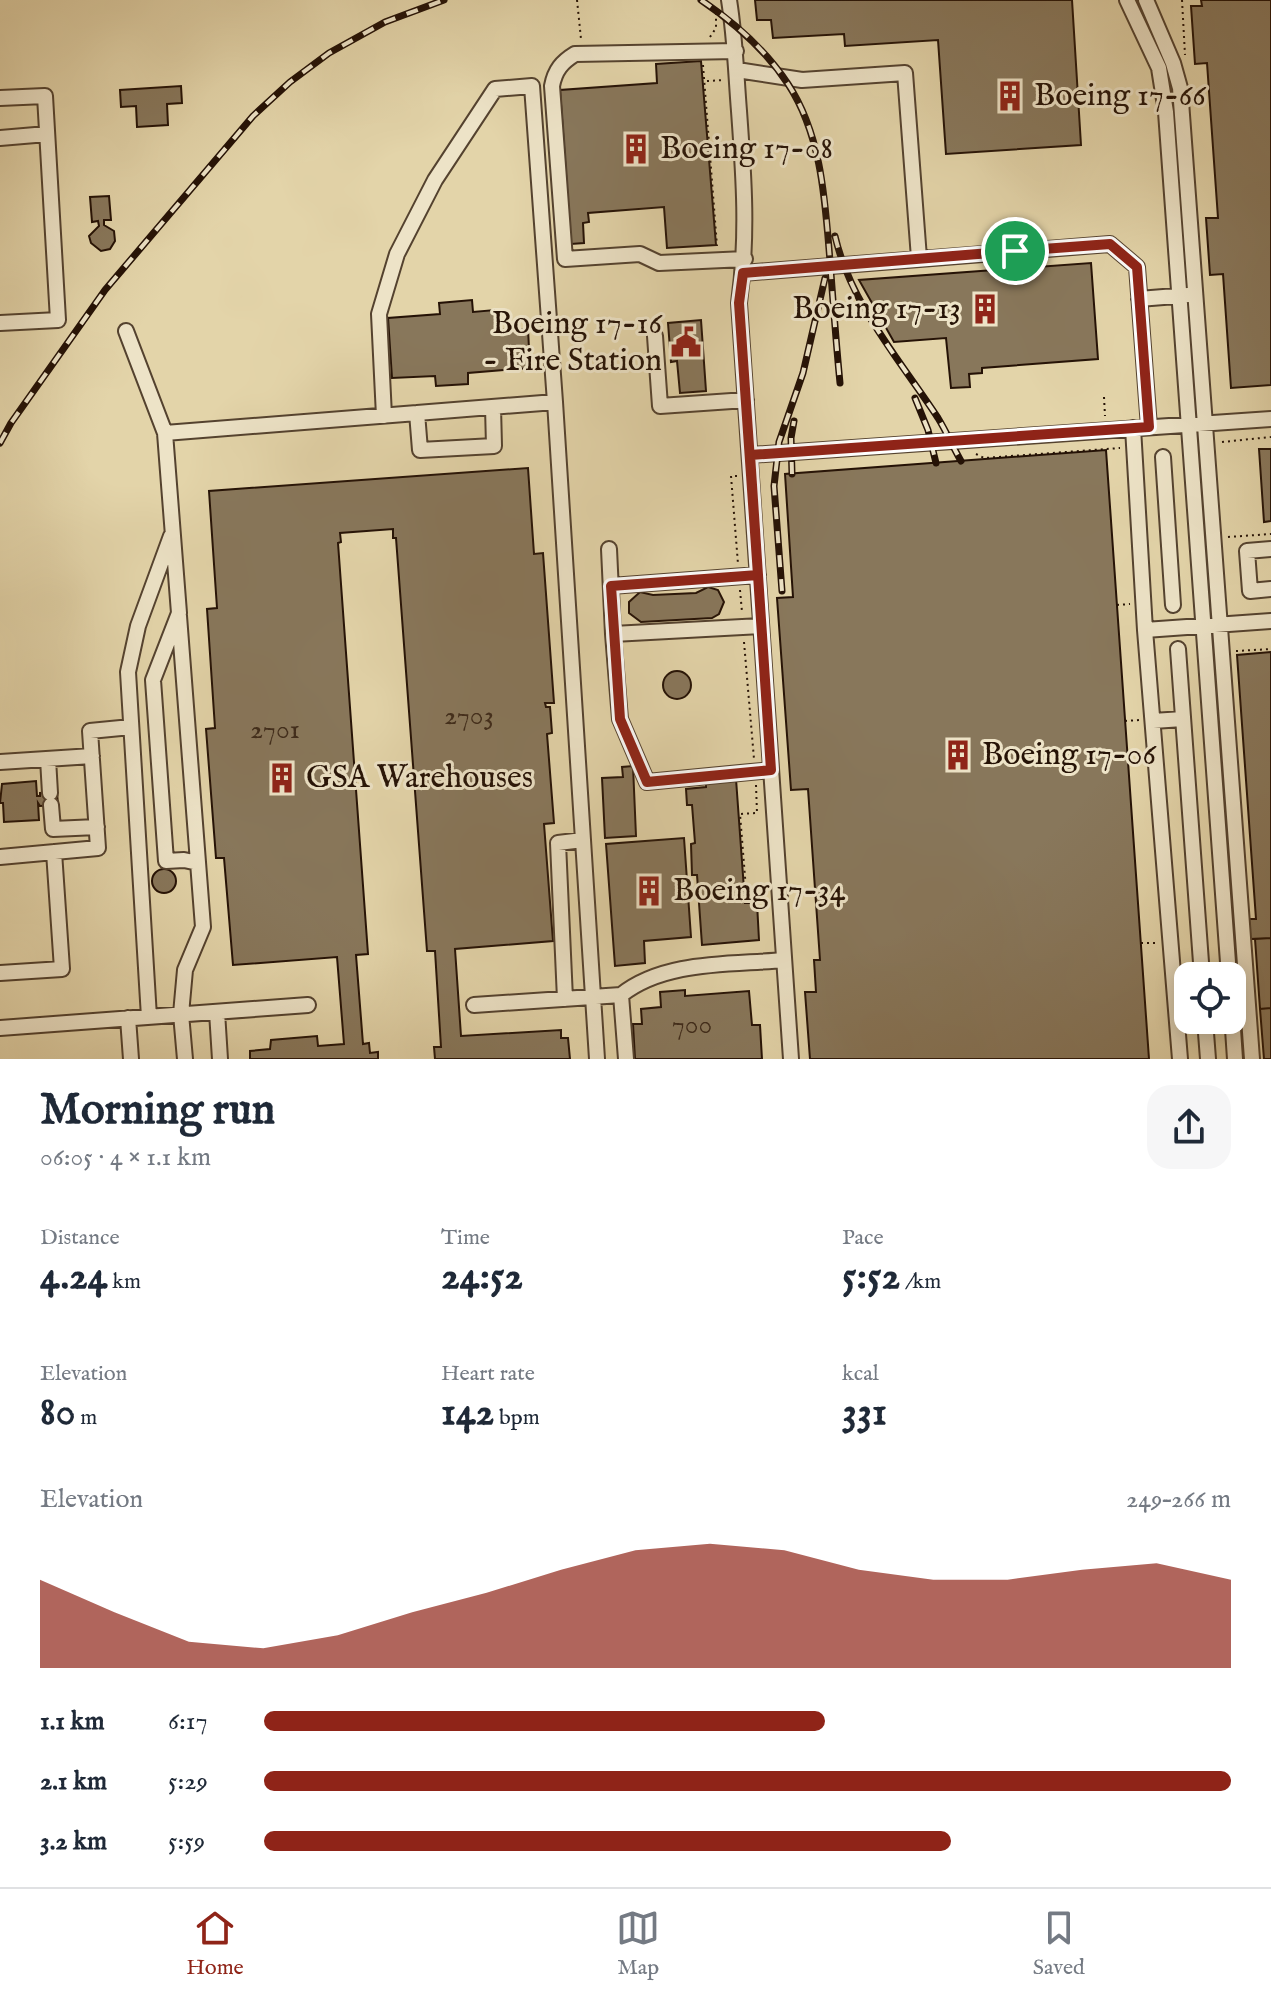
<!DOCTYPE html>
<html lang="en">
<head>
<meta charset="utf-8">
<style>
  :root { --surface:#fff; --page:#f6f6f7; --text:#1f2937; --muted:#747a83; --line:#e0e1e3; --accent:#8f2418 }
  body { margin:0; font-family:"IM FELL English",serif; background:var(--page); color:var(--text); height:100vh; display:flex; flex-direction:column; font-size:30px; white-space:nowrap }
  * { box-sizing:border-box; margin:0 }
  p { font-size:26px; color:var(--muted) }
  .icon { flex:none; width:44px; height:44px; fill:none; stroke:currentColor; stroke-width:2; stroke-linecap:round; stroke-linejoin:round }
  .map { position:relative; height:1059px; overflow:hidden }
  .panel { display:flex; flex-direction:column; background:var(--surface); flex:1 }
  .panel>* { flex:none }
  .controls { position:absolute; left:1174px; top:962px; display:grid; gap:16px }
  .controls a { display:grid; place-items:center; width:72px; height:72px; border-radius:16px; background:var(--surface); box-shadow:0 4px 20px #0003; font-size:40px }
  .pin { position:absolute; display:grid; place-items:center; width:68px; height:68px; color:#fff; margin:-34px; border:4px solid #fff; border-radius:50%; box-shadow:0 2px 8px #0007 }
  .round { display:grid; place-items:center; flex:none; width:84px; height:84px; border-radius:24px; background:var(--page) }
  .headline { display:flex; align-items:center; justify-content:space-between; height:136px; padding:0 40px }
  h1 { font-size:44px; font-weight:700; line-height:60px }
  .metrics { display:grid; grid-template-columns:repeat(3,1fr); gap:12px; height:136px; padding:8px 40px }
  .metrics div { display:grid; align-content:center }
  .metrics b { font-size:40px; font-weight:700 }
  .metrics small { font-size:22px; font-weight:400 }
  .metrics p { font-size:22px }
  .chart { height:224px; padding:16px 40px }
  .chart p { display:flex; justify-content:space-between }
  .chart svg { width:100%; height:144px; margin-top:8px; fill:var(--accent); opacity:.7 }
  ul { padding:0 40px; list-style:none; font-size:26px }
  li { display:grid; grid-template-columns:128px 96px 1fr; align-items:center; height:60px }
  li i { height:20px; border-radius:10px; background:var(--accent) }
  .menu { display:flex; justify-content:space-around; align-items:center; height:112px; border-top:2px solid var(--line); background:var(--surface); font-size:22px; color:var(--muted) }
  .menu a { display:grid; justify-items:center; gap:4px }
  .menu .current { color:var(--accent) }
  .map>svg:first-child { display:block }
  .building { fill:#88775b; stroke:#251206; stroke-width:2 }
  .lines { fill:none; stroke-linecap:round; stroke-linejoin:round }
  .minor-casing { stroke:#54422f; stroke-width:18 }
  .path { stroke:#251206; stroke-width:2; stroke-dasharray:2 4; stroke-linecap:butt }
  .minor { stroke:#ede3c7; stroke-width:14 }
  .rail-casing { stroke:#251206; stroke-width:7 }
  .rail { stroke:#ede3c7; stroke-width:4; stroke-dasharray:12; stroke-linecap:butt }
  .route-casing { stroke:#fff; stroke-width:16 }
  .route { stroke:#8f2418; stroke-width:10 }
  .labels { text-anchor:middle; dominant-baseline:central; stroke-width:6; stroke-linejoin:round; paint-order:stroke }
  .number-label { font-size:28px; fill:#3e2b1b }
  .poi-label { font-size:32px; fill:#251206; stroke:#ede3c7; text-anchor:start }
</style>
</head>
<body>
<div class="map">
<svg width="1271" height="1059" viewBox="0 0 1271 1059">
  <rect width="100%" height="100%" fill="#e3d4a9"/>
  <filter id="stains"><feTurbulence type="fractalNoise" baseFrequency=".0025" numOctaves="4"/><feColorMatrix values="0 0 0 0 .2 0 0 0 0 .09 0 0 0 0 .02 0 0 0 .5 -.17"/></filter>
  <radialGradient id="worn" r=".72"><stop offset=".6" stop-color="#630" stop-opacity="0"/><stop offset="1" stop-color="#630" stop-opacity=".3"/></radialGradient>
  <!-- building -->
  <path class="building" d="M755 0H1072L1081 145 946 154 938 40 845 46 844 34 773 38 771 20H757Z
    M1201 0H1271V385L1231 388 1223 274 1210 275 1206 218H1218L1207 63 1195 64 1191 6H1202Z
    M701 61 716 245 667 248 664 207 588 213 589 222 583 223 584 243 571 244 560 90 657 83 656 64Z
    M181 86 182 103 167 104 168 125 137 127 136 106 121 107 120 90Z
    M109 196 111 220H104V225L114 231 115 241 110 249 101 251 91 243 89 236 99 226 98 221 92 222 90 197Z
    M1091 263 1098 359 982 368V373L969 374 970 387 951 388 946 338 894 342 859 280Z
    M472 300 473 312 495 310 497 330 528 329 530 368 468 373V384L436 386 435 376 392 378 388 318 440 314 439 303Z
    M701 320 706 391 680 393 677 361 671 362 668 323Z
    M1259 449H1271V521L1264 522Z
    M1106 450 1149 1059H810L805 992H816L814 960H820L808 789 791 790 777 598 793 597 785 474Z
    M528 468 534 554 543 553 554 703H545L546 707H550L552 733 547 734 554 823 544 824 553 941 455 949 461 1036 561 1030V1038H568L570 1059H435L434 1047H441L435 951H427L396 538H393V529L340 533 341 542 338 543 368 954 356 955 363 1044 369 1043 370 1053 378 1052V1059H250V1051L270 1049 271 1040 317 1036 318 1046 344 1044 337 957 233 965 224 858H216L206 729 215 728 207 609 217 608 209 491Z
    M708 587 718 590 724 602 719 614 712 618 641 622 629 613V602L640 592 653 595 696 593Z
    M1271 652V938L1250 939 1249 919H1256L1237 655Z
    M663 685a14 14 0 1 1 28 0a14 14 0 1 1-28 0Z
    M633 766 636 836 605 838 602 778 623 777 622 767Z
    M736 779 745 903H757L759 940 702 945 697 875H692L691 844 695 843 692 805H687L686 789 706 787V781Z
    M36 781 37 796H40V793L57 792 58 805 40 806 38 803 39 820 4 822 3 803H0L2 784Z
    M684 838 691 937 644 941 645 963 615 966 606 844Z
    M152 881a12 12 0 1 1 24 0a12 12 0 1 1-24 0Z
    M1271 938V1008L1260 1009 1255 939Z
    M685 990V996L749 991 752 1025H760L762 1059H635L633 1024H642L641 1009 661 1007 660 992Z
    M1271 1008V1059H1264L1260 1009Z"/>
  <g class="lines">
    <!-- minor casing -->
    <g class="minor-casing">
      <path id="minor" d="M729 0C735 37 736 74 739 111 744 179 748 236 739 303L791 1059
        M1127 0 1159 68 1166 112 1229 976
        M1146 0 1173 63 1180 88 1252 1059
        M736 51 575 54C562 62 555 70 552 86L565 259 640 254 659 263 745 259
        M737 70 802 80 905 73 919 258
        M0 98 45 96 58 320 0 323
        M0 138 47 134
        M743 273 1110 244 1137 267 1149 427
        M1139 299 1188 295
        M126 331 165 433
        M655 336 660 406 746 400
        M493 407 494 446 420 450 417 413 555 402 597 1059
        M384 416 379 314 397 254 435 180 495 89 532 86 555 402
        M1133 428 1145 630 1180 1059
        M750 455 1271 419
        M1163 457 1173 605
        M609 549 613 634
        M1271 549 1247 551 1250 591 1271 589
        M611 586 758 575
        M179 616 203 927 185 970 181 1014 185 1059
        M761 626 613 634 620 719 647 782 771 770
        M1145 630 1271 621
        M1178 649 1202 976
        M1153 721 1183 719
        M48 759 50 793
        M0 762 92 756
        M51 805 53 829 97 827
        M0 857 98 848 90 731 131 727
        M198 863 184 860 166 861 153 680 179 613 165 433 417 413
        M0 973 62 969 54 852
        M565 999 558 843 583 840
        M474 1005 621 995
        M217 1012 220 1059
        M1232 1014 1235 1059
        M149 1017 128 672 138 626 171 536
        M128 1018 131 1059
        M1205 1020 1208 1059
        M0 1028 308 1005
        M626 1059 621 995C665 960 731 965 784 960"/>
    </g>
    <!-- path -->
    <path class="path" d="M577 0 581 39
      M1182 0 1185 55
      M710 37 716 28V13
      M703 65 717 246
      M707 81 724 80
      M1104 397 1105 416
      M1222 442 1271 437
      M976 454 984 458 1120 448
      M737 476H731L738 564
      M1228 537 1271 534
      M740 590 742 612
      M1117 605 1130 604
      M744 642 754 759
      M1236 651 1271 649
      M1125 721 1139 720
      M756 785 757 813 740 814 747 902 766 901V904
      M1141 943H1155"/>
    <!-- minor -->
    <use href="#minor" class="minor"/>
    <!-- rail casing -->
    <g class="rail-casing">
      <path id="rail" d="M701 0C735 23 765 49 788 84 822 136 825 201 830 261 833 301 836 342 840 383
        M835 236C851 305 900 360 938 418 946 431 953 447 961 461
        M915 398 928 430 936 463
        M0 443 11 423 105 290 253 116 290 82 329 53 385 22 444 0
        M792 474 791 438 794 421
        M782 591 774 486 779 442 803 373 825 278"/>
    </g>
    <!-- rail -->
    <use href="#rail" class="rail"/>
  </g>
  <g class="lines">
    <!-- route casing -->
    <g class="route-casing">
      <path id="route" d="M1015 251 743 273 739 303 758 575 611 586 620 719 647 782 771 770 750 455 1149 427 1137 267 1110 244 1015 251"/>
    </g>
    <!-- route -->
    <use href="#route" class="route"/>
  </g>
  <!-- icons -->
  <defs>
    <g id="building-bare" transform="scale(2.4)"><path d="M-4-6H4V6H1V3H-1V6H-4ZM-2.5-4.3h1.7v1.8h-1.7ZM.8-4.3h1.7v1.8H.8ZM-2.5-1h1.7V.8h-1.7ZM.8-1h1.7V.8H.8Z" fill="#8f2418" stroke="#ede3c7" stroke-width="2.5" paint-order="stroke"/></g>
    <g id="civic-bare" transform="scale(2.4)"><path d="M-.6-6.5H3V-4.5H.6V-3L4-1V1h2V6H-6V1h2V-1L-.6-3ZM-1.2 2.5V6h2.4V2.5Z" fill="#8f2418" stroke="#ede3c7" stroke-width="2.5" paint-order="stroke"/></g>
  </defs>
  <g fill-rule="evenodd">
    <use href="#building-bare" x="1010" y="96"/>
    <use href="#building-bare" x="636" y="149"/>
    <use href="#building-bare" x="985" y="309"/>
    <use href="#civic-bare" x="686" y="342"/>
    <use href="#building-bare" x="958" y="755"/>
    <use href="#building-bare" x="282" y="778"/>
    <use href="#building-bare" x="649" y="891"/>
  </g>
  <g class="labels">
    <!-- number labels -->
    <g class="number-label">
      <text x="469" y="716">2703</text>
      <text x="275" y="730">2701</text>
      <text x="692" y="1025">700</text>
    </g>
    <!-- poi labels -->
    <g class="poi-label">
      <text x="1034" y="96">Boeing 17-66</text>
      <text x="660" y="149">Boeing 17-08</text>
      <text x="961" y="309" text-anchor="end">Boeing 17-13</text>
      <text x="662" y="324" text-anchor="end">Boeing 17-16<tspan x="662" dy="37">- Fire Station</tspan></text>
      <text x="982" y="755">Boeing 17-06</text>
      <text x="306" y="778">GSA Warehouses</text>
      <text x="673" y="891">Boeing 17-34</text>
    </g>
  </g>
  <rect width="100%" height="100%" filter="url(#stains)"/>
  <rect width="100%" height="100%" fill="url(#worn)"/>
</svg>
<div class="controls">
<a><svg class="icon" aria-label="locate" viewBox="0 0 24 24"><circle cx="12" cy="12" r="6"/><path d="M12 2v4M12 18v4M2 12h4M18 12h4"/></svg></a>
</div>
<div class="pin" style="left:1015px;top:251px;background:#1e9e55"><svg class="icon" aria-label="arrive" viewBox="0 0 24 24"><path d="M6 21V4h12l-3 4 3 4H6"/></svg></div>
</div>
<section class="panel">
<div class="headline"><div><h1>Morning run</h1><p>06:05 · 4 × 1.1 km</p></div><a class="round"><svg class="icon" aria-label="share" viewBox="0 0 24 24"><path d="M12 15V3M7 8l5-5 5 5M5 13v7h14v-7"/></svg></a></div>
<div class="metrics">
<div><p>Distance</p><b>4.24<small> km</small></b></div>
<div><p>Time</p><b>24:52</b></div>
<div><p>Pace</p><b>5:52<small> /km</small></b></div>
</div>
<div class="metrics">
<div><p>Elevation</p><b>80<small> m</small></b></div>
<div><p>Heart rate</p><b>142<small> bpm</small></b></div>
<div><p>kcal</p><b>331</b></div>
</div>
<div class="chart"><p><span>Elevation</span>249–266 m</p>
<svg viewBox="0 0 160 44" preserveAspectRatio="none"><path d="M0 44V17L10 27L20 36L30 38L40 34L50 27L60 21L70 14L80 8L90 6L100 8L110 14L120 17L130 17L140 14L150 12L160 17V44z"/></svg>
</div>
<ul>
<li><b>1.1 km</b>6:17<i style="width:58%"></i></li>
<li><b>2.1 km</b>5:29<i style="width:100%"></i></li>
<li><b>3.2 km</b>5:59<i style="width:71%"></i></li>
</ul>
</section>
<nav class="menu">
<a class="current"><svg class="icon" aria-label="home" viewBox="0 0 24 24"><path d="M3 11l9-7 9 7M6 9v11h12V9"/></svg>Home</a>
<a><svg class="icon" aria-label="map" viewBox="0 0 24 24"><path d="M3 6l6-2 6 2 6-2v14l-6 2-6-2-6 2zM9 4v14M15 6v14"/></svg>Map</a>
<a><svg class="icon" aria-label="saved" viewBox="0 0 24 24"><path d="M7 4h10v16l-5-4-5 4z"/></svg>Saved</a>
</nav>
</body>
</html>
